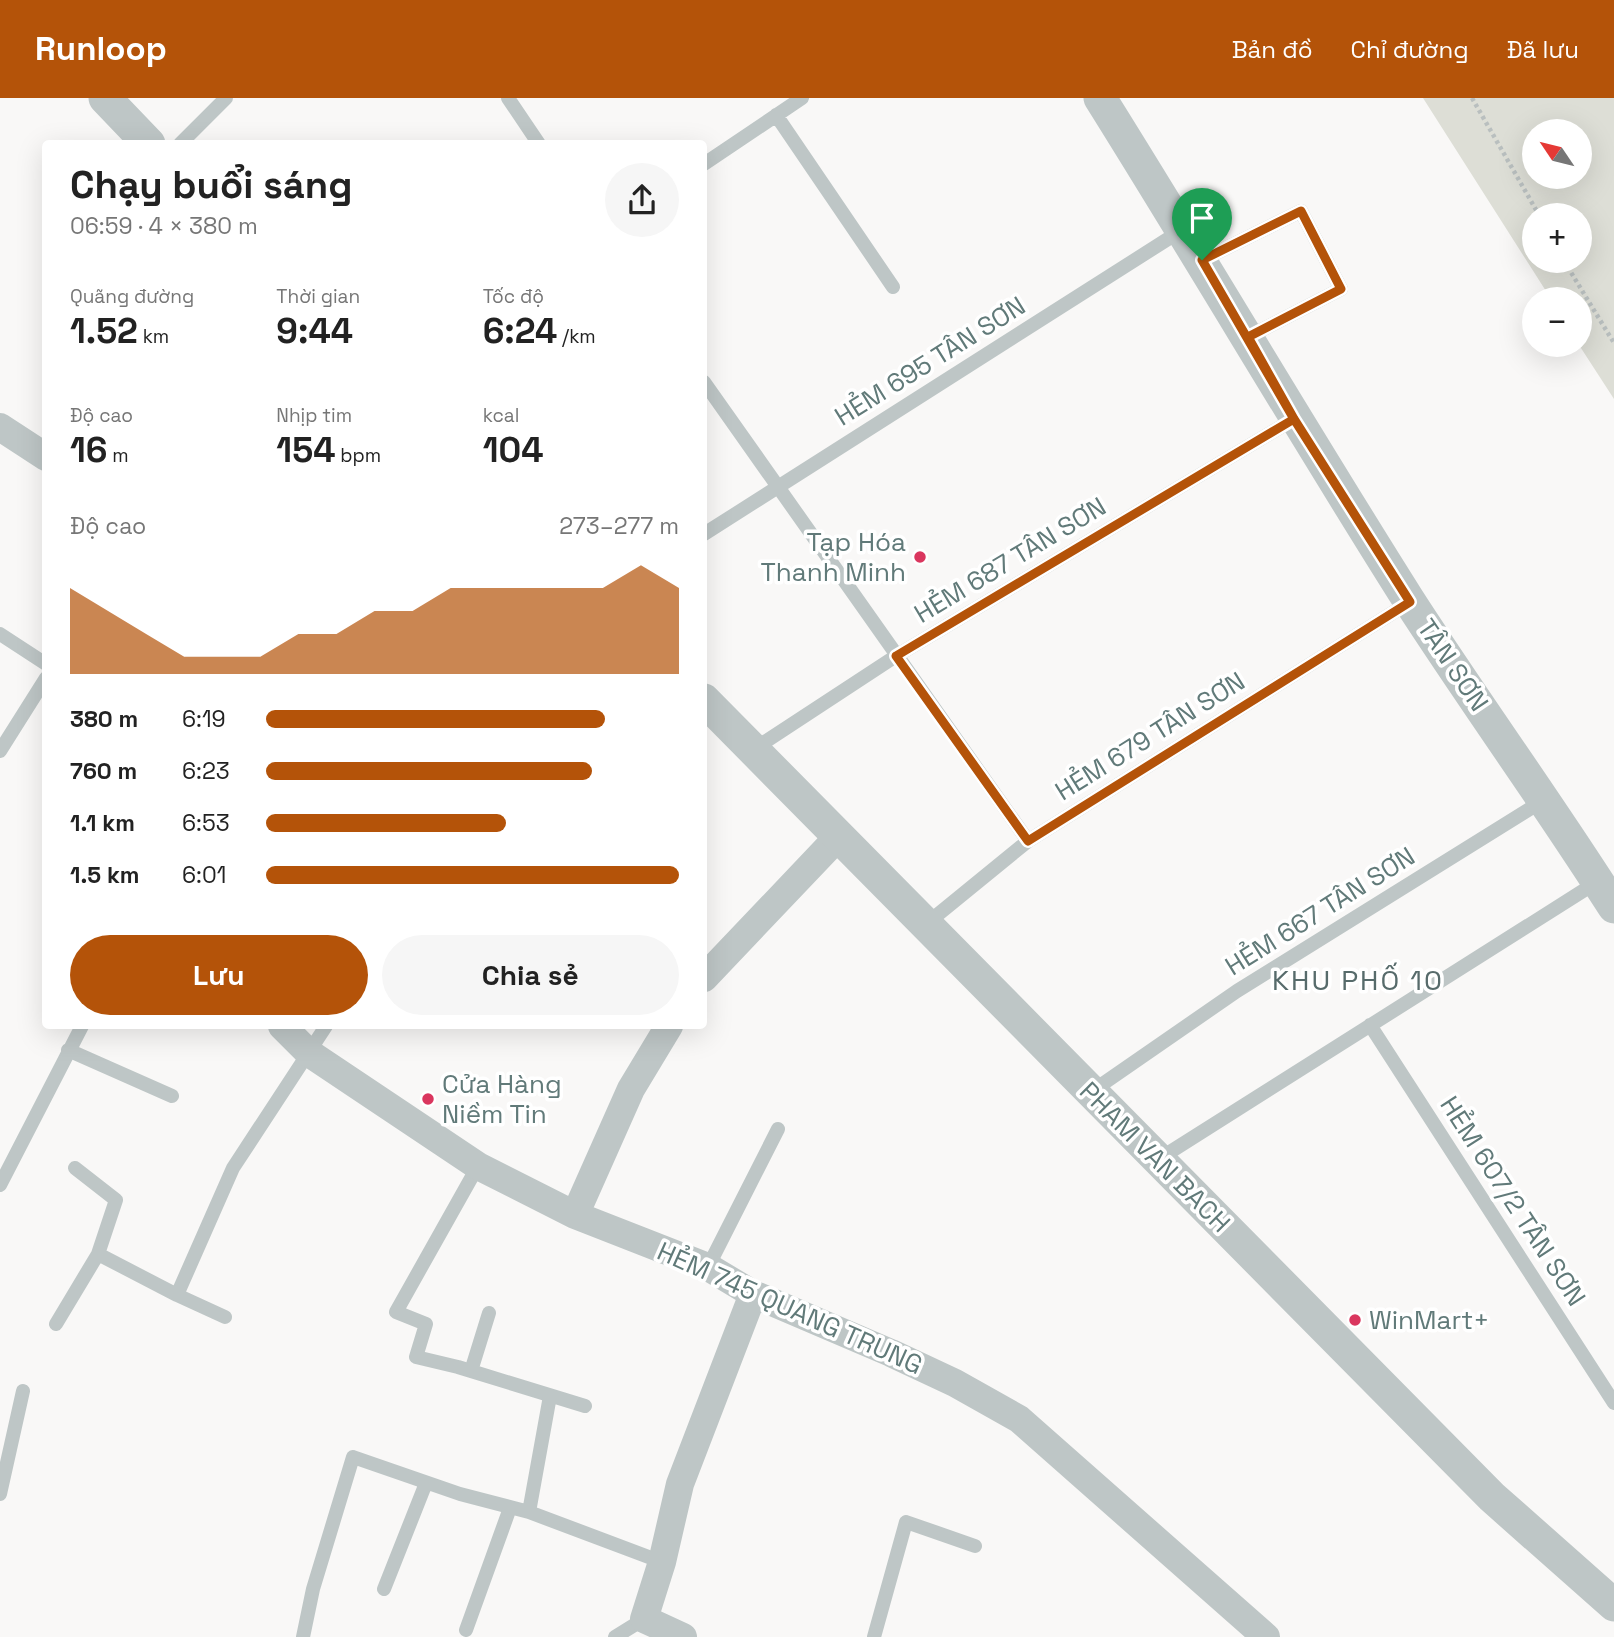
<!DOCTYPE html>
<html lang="vi">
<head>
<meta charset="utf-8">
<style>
  :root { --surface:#fff; --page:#f6f6f6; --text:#222; --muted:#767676; --accent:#b45309 }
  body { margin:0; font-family:"Space Grotesk",sans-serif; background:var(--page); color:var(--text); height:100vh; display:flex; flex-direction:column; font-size:26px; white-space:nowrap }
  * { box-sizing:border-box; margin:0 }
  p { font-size:23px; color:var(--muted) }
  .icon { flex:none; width:38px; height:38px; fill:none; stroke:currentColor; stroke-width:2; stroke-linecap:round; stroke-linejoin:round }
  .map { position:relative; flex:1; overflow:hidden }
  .panel { position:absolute; left:42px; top:42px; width:665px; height:889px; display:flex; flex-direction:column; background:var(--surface); border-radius:7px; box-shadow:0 7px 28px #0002 }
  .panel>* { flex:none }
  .needle { width:46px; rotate:305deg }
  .controls { position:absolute; left:1522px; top:21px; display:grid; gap:14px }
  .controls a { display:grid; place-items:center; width:70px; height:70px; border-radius:50%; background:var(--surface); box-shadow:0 7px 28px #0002; font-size:35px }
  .pin { position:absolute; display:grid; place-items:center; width:60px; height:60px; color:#fff; margin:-72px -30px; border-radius:50% 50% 50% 0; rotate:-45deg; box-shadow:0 0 7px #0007 }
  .pin .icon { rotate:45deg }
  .round { display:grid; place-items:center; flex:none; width:74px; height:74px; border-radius:37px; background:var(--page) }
  .headline { display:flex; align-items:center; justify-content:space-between; height:119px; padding:0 28px }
  h1 { font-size:38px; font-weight:700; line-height:52px }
  .stats { display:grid; grid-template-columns:repeat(3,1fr); gap:10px; height:119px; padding:7px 28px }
  .stats div { display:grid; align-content:center }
  .stats b { font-size:35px; font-weight:700 }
  .stats small { font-size:19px; font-weight:400 }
  .stats p { font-size:19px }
  .chart { height:196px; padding:14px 28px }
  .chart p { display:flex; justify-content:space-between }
  .chart svg { width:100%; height:126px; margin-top:7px; fill:var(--accent); opacity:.7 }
  .button { display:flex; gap:14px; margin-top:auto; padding:14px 28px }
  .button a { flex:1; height:80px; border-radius:42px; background:var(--accent); color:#fff; font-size:28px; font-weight:700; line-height:80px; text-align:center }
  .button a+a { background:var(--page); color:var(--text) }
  ul { padding:0 28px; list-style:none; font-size:23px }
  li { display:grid; grid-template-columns:112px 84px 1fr; align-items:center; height:52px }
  li i { height:18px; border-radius:9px; background:var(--accent) }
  header { display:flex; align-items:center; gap:42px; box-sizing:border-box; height:98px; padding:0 35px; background:var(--accent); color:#fff }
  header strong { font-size:33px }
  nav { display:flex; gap:38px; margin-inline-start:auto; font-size:24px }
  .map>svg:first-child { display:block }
  .grass { fill:#ddded6; fill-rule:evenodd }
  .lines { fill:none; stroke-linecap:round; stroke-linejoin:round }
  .path { stroke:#b9bfbf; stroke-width:4.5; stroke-dasharray:3.5 3.5; stroke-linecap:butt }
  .service { stroke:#bec6c6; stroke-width:14 }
  .minor { stroke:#bec6c6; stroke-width:28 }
  .tertiary { stroke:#bec6c6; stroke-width:33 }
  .route-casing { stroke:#fff; stroke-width:14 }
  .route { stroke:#b45309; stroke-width:9 }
  .poi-dot { fill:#da365e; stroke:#fff; stroke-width:2.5 }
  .labels { text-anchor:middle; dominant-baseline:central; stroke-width:7; stroke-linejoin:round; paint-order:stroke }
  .street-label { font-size:26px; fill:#617a79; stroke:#fff }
  .poi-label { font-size:26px; fill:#617a79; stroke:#fff; text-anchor:start }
  .neighbourhood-label { font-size:28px; letter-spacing:2px; fill:#576b6b; stroke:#fff }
</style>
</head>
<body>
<header>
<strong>Runloop</strong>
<nav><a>Bản đồ</a><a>Chỉ đường</a><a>Đã lưu</a></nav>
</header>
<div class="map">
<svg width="1614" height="1539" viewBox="0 0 1614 1539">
  <rect width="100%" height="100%" fill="#f9f8f7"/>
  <!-- grass -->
  <path class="grass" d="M1423 0H1614V301L1579 247 1580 201H1551ZM1535 33H1580V79H1535ZM1535 117H1580V163H1535Z"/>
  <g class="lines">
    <!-- path -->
    <path class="path" d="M1472 0 1539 117
      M1564 163 1614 245"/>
    <!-- service -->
    <path class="service" d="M508 0 539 46
      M776 17 893 189
      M180 46 226 0
      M704 66 802 0
      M1202 162 1301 113 1341 191 1248 239
      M704 284 1028 743
      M704 436 1182 132
      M0 536 46 566
      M754 651 896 558 1294 321
      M0 653 46 580
      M925 827 1028 743 1410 504
      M1370 927 1614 1305
      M68 952 172 998
      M1091 994 1237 893 1544 702
      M1159 1061 1597 784
      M478 1068 396 1214 426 1226 416 1259 458 1269 585 1308
      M0 1087 82 928
      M98 1156 177 1197 233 1070 326 928
      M708 1169 778 1031
      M177 1197 225 1219
      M56 1226 98 1156 116 1102 75 1070
      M471 1273 489 1215
      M0 1396 23 1293
      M529 1414 550 1298
      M384 1491 426 1385
      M466 1532 510 1410
      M303 1539 313 1491 353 1359 460 1396 529 1414 662 1464
      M615 1539 644 1521
      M874 1539 906 1424 975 1448"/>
    <!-- minor -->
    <path class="minor" d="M0 329 46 359
      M704 880 839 738
      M282 928 309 955 478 1068 575 1117 708 1169 753 1196 891 1255 955 1285 1019 1321 1266 1539
      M575 1117 631 991 669 928
      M683 1539 644 1521 662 1464 680 1386 753 1196"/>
    <!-- tertiary -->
    <path class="tertiary" d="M105 0 149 46
      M1100 0C1204 166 1303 335 1408 501 1475 605 1548 705 1614 809
      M704 602 1492 1399 1614 1507"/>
  </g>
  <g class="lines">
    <!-- route casing -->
    <g class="route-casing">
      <path id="route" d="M1202 162 1294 321 1410 504 1028 743 896 558 1294 321 1248 239 1341 191 1301 113 1202 162"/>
    </g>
    <!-- route -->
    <use href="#route" class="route"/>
  </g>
  <!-- markers -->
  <g class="poi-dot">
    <circle cx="920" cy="459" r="7"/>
    <circle cx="428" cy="1001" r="7"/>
    <circle cx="1355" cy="1222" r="7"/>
  </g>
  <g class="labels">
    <!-- street labels -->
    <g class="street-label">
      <text transform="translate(930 263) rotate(-32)">HẺM 695 TÂN SƠN</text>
      <text transform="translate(1010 462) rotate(-31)">HẺM 687 TÂN SƠN</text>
      <text transform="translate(1453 567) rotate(56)">TÂN SƠN</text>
      <text transform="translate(1150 638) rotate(-32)">HẺM 679 TÂN SƠN</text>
      <text transform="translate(1320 813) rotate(-32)">HẺM 667 TÂN SƠN</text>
      <text transform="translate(1155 1059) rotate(45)">PHAM VAN BACH</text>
      <text transform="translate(1513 1103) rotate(57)">HẺM 607/2 TÂN SƠN</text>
      <text transform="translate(790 1210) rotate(24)">HẺM 745 QUANG TRUNG</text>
    </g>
    <!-- poi labels -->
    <g class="poi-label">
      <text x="906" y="444" text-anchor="end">Tạp Hóa<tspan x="906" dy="30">Thanh Minh</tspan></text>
      <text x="442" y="986">Cửa Hàng<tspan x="442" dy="30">Niềm Tin</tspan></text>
      <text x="1369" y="1222">WinMart+</text>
    </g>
    <!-- neighbourhood labels -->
    <g class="neighbourhood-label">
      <text x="1358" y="882">KHU PHỐ 10</text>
    </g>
  </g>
</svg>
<div class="controls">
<a><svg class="needle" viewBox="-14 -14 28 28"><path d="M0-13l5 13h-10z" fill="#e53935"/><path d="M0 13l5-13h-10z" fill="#767676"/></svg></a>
<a>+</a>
<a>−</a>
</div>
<div class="pin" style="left:1202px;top:162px;background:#1e9e55"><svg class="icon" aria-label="arrive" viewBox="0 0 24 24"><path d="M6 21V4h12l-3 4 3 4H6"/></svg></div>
<section class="panel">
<div class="headline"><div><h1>Chạy buổi sáng</h1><p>06:59 · 4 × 380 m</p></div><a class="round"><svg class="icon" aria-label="share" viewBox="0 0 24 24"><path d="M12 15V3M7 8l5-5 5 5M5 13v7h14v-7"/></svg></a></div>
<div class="stats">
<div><p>Quãng đường</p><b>1.52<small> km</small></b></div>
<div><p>Thời gian</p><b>9:44</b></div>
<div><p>Tốc độ</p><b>6:24<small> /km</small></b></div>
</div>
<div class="stats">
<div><p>Độ cao</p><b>16<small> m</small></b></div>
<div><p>Nhịp tim</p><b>154<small> bpm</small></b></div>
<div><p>kcal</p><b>104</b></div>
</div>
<div class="chart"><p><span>Độ cao</span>273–277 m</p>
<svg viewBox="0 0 160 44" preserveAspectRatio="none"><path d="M0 44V14L10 22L20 30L30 38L40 38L50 38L60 30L70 30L80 22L90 22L100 14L110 14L120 14L130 14L140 14L150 6L160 14V44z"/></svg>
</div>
<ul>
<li><b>380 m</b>6:19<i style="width:82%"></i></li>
<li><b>760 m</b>6:23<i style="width:79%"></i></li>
<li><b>1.1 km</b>6:53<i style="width:58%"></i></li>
<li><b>1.5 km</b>6:01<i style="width:100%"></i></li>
</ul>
<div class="button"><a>Lưu</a><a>Chia sẻ</a></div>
</section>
</div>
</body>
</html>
